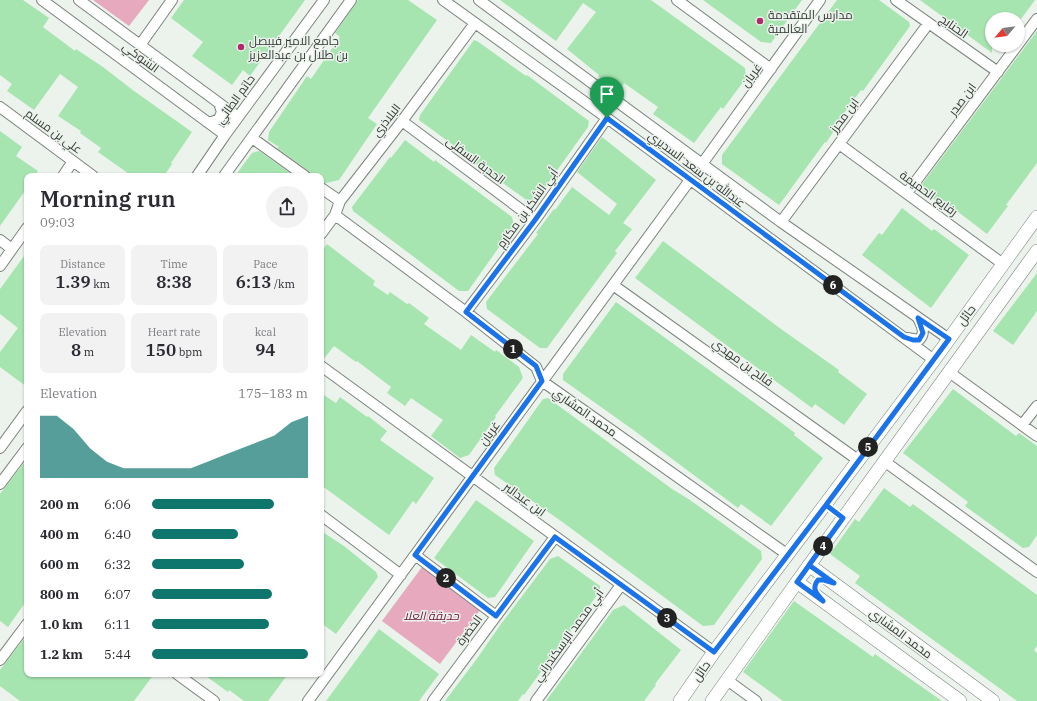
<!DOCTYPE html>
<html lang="en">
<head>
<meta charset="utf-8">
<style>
  :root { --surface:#fff; --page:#f2f2f3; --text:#2b2b33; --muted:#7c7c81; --accent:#0f766e }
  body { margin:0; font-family:"IBM Plex Serif",Cairo,serif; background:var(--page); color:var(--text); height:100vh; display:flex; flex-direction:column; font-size:15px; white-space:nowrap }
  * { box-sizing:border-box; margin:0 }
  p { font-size:13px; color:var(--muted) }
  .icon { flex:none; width:22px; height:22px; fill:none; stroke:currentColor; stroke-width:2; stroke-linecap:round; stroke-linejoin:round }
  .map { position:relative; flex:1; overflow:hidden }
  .panel { position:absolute; left:24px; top:173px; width:300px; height:504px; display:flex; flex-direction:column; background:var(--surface); border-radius:8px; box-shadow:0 1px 3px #0004 }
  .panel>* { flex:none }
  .needle { width:26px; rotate:241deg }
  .fabs { position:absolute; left:985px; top:12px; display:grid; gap:8px }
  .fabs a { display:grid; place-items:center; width:40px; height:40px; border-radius:50%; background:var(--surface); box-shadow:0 1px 3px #0004; font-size:20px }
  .pin { position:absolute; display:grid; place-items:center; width:34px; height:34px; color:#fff; margin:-41px -17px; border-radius:50% 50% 50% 0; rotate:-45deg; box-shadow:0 0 4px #0007 }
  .pin .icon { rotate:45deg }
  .km { position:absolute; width:20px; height:20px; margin:-10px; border-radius:50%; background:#222; color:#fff; font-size:11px; line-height:20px; text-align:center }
  .round { display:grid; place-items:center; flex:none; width:42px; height:42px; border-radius:21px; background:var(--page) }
  .headline { display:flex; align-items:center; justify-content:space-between; height:68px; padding:0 16px }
  h1 { font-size:22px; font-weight:600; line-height:30px }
  .stats { display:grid; grid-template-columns:repeat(3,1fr); gap:6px; height:68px; padding:4px 16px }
  .stats div { display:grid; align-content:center; border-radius:8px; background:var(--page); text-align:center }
  .stats b { font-size:17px; font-weight:600 }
  .stats small { font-size:11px; font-weight:400 }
  .stats p { font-size:11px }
  .chart { height:112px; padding:8px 16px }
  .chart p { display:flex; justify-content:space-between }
  .chart svg { width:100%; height:72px; margin-top:4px; fill:var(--accent); opacity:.7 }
  ul { padding:0 16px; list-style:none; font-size:13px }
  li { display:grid; grid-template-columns:64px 48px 1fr; align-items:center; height:30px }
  li i { height:10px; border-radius:5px; background:var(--accent) }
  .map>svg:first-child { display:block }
  .green { fill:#e6a9be }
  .building { fill:#a6e5b0 }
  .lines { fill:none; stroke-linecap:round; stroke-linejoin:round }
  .minor-casing { stroke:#7c837d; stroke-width:12 }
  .tertiary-casing { stroke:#7c837d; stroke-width:14 }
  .minor { stroke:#fff; stroke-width:10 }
  .tertiary { stroke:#fff; stroke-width:13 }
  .route-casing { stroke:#fff; stroke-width:8 }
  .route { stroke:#1a73e8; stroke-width:5 }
  .poi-dot { fill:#b2296b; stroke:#ebf3ec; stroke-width:1.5 }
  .labels { text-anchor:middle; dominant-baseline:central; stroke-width:3; stroke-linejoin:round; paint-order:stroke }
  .poi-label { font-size:12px; fill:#343735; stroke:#ebf3ec; text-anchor:start }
  .street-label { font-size:12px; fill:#343735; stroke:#ebf3ec }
  .park-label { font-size:12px; font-style:italic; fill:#6c133e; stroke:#ebf3ec }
</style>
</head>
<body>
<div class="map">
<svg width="1037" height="701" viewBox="0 0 1037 701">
  <rect width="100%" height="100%" fill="#ebf3ec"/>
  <!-- green -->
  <path class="green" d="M93 0H149L129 26Z
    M422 567 480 610 440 664 382 621Z"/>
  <!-- building -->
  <path class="building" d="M0 0H23L49 18 43 27 75 51 76 49 103 67 134 91 192 132 171 163 172 164 164 176H132L98 152 101 148 80 133 81 131 58 116 78 87 60 74 34 110 7 91 12 84 0 75Z
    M184 0H305L250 76 243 70 232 85 192 56 203 42 171 18Z
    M358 0H408L437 20 368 118 377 124 339 180 326 183 321 182V176H311L309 171 277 148 279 147 268 140 269 132 307 76 311 79 340 37 335 33Z
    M500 0H651L745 68 746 78 723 109 721 107 694 143 653 114 658 107 624 83 619 91 598 76 599 75 567 49 596 12 583 3 556 41Z
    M703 0H802L771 43 761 42Z
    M837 0H879L909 22 910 26 863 91 861 90 844 113 845 114 826 143 825 142 779 205 722 164V155Z
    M920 0H1035L1018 23V18L992 19V53Z
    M1037 31V163L1006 205 1008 206 987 234 957 211 954 214 919 188Z
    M474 40 477 41 526 76 527 75 589 121 588 127 536 200 528 201 459 152 460 150 419 120 420 115Z
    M0 131 22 147 16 156 38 171 35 176H27V188L0 226Z
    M602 137 656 180 623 223 632 229 615 251 617 253 547 348H540L487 309 486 302 538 234 536 233 554 209 555 210 572 187 609 215 617 204 577 172Z
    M405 140 434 162 435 160 512 217 514 226 468 291H459L353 211 352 207 390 157 391 158Z
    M259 151 294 176H235L252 153Z
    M902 208 932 231 934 229 969 255 931 308 862 255 879 233 882 235Z
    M663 241 781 329 839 370 838 372 867 394 844 425 815 404 812 408 635 278Z
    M327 244 375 281 373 285 388 295 390 292 407 304 409 303 429 318 424 324 461 350 471 335 495 352 496 350 519 367 523 378 495 416 496 417 469 455 460 458 431 436 443 420 411 398 405 406 387 393 391 387 357 361 356 362 334 346 323 360H321V252Z
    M27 252V387L0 367V352L18 328 0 314V289Z
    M1037 273V311L1013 345 993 331Z
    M616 302 779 421 795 433 794 435 823 458 771 526 741 504 738 508 632 429 563 380V374Z
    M953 389 1016 436 1019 433 1037 446V535L1029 547 1023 548 965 506 968 502 903 453Z
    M321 393 336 403 340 397 367 417 368 416 387 431 380 440 434 478 416 504 413 501 389 535 321 485Z
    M548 398 672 489 690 500 761 551 762 559 714 625 703 626 561 521 495 475 494 468 543 399Z
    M27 459V600L8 627 0 621V494Z
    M884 488 910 507 913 504 1037 595V646L1034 650 1037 653V701H1017L855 583 860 576 830 554 855 519 859 522Z
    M476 500 534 541 495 597 488 598 434 558Z
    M321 531 344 546 376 572 378 577 336 634 321 623Z
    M558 556 600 586V591L524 695 523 694 518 701H445L476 660 501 624 550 559Z
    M794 601 873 657 875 654 942 701H783L743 672Z
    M624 605 681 650 655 684 656 685 644 701H546L613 610Z
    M379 629 439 674 419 701H326Z
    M27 635V674H154L134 701H20L0 686V670Z
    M203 674H288L268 701H244L229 690 228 692Z"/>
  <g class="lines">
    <!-- minor casing -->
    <g class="minor-casing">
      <path id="minor" d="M42 0 225 135
        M79 0 238 117
        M443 0 607 118 934 360
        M479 0 781 222 949 339
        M677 0 771 69
        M896 0 998 72
        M140 45 172 0
        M0 107 93 176
        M402 121 535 220
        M207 122H212L219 119 222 112 219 103
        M252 138 305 176
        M839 144 1003 264
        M702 164 820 0
        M63 176 73 161
        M197 176 225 135 324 0
        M224 176 351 0
        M321 188 340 201
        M907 193 1037 19
        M335 215 466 312 536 367 542 381 788 555
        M781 222 928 24
        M321 234 335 215 340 201 402 121 475 23
        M0 240 12 249
        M0 266 27 228
        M613 285 858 460
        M466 312 535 220 607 118
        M907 338 919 340C926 333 922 326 918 318
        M321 366 714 652
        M949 372 1037 436
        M1022 425 1037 406
        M0 448 27 411
        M884 461 1037 572
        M0 484 27 448
        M321 515 401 575
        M415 555 496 616
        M0 660 27 624
        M177 674 214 701
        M727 680 756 701
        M308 701 690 180
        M433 701 555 537
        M536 701 621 585"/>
    </g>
    <!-- tertiary casing -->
    <g class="tertiary-casing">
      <path id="tertiary" d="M809 565 993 701
        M797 582 960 701
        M680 701 714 652 934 360 1037 217
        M712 701 797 582 1037 251"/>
    </g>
    <!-- minor -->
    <use href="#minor" class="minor"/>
    <!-- tertiary -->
    <use href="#tertiary" class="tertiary"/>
  </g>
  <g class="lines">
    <!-- route casing -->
    <g class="route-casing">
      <path id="route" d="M607 118 535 220 466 312 536 366 542 381 415 555 496 616 555 537 714 652 826 505 843 518 797 582 823 601C817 594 811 589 818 580H824L834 583 809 565 843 518 826 505 949 339 918 318 923 333 919 340H913L904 337 607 118"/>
    </g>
    <!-- route -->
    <use href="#route" class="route"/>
  </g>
  <!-- markers -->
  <g class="poi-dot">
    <circle cx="760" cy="21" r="4"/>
    <circle cx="241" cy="47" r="4"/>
  </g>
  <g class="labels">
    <!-- poi labels -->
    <g class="poi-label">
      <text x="768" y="14">مدارس المتقدمة<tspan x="768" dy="14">العالمية</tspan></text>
      <text x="249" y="40">جامع الامير فيبصل<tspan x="249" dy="14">بن طلال بن عبدالعزيز</tspan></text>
    </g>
    <!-- street labels -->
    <g class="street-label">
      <text transform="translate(954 26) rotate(35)">الحنابج</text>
      <text transform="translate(141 57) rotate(37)">الشوكي</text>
      <text transform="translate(751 75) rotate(-54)">غريان</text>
      <text transform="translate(235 99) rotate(-54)">حاتم الطائي</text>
      <text transform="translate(962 99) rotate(-53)">ابن صدر</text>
      <text transform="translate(844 115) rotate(-53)">ابن محرز</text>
      <text transform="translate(386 120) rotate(-52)">البلاذري</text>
      <text transform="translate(54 131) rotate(36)">علي بن مسلم</text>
      <text transform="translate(476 160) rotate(37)">الحدبة السفلى</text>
      <text transform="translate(697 169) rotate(37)">عبدالله بن سعد السديري</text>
      <text transform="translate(929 193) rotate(36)">رفايع الحميمة</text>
      <text transform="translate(527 208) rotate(-54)">أبي الشكر بن مكارم</text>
      <text transform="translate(966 315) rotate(-54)">حائل</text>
      <text transform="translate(743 362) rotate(36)">فالح بن مهدي</text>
      <text transform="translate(585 412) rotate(35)">محمد المشاري</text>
      <text transform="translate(489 433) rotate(-54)">غريان</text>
      <text transform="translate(525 499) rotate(36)">ابن عبدالبر</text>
      <text transform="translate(469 630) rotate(-53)">الخضرة</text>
      <text transform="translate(901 633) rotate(37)">محمد المشاري</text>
      <text transform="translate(568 635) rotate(-54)">أبي محمد الإسكندراني</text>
      <text transform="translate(701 671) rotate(-55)">حائل</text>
    </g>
    <!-- park labels -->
    <g class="park-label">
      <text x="431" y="615">حديقة العلا</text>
    </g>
  </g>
</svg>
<div class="fabs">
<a><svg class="needle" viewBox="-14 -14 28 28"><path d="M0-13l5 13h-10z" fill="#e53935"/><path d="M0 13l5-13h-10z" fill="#7c7c81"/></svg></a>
</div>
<div class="pin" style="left:607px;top:118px;background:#1e9e55"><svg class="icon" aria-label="arrive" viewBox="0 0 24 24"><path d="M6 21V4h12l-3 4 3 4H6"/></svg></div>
<b class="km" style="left:513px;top:349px">1</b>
<b class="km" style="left:446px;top:578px">2</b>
<b class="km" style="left:667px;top:618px">3</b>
<b class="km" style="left:823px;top:546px">4</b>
<b class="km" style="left:868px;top:447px">5</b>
<b class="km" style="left:833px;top:285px">6</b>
<section class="panel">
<div class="headline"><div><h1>Morning run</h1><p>09:03</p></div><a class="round"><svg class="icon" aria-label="share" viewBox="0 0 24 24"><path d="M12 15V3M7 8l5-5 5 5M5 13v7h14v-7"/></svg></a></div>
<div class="stats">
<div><p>Distance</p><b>1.39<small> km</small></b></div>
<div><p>Time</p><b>8:38</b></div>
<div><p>Pace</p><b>6:13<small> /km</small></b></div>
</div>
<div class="stats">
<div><p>Elevation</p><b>8<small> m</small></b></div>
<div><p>Heart rate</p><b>150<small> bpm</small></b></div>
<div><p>kcal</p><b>94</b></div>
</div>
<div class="chart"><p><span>Elevation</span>175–183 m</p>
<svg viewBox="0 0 160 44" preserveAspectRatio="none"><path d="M0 44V6L10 6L20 14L30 26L40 34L50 38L60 38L70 38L80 38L90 38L100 34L110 30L120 26L130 22L140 18L150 10L160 6V44z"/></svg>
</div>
<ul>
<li><b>200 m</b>6:06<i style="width:78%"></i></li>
<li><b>400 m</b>6:40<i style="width:55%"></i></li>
<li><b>600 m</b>6:32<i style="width:59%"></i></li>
<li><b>800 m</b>6:07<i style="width:77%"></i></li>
<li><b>1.0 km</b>6:11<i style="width:75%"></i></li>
<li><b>1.2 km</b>5:44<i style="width:100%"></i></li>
</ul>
</section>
</div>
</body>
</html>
